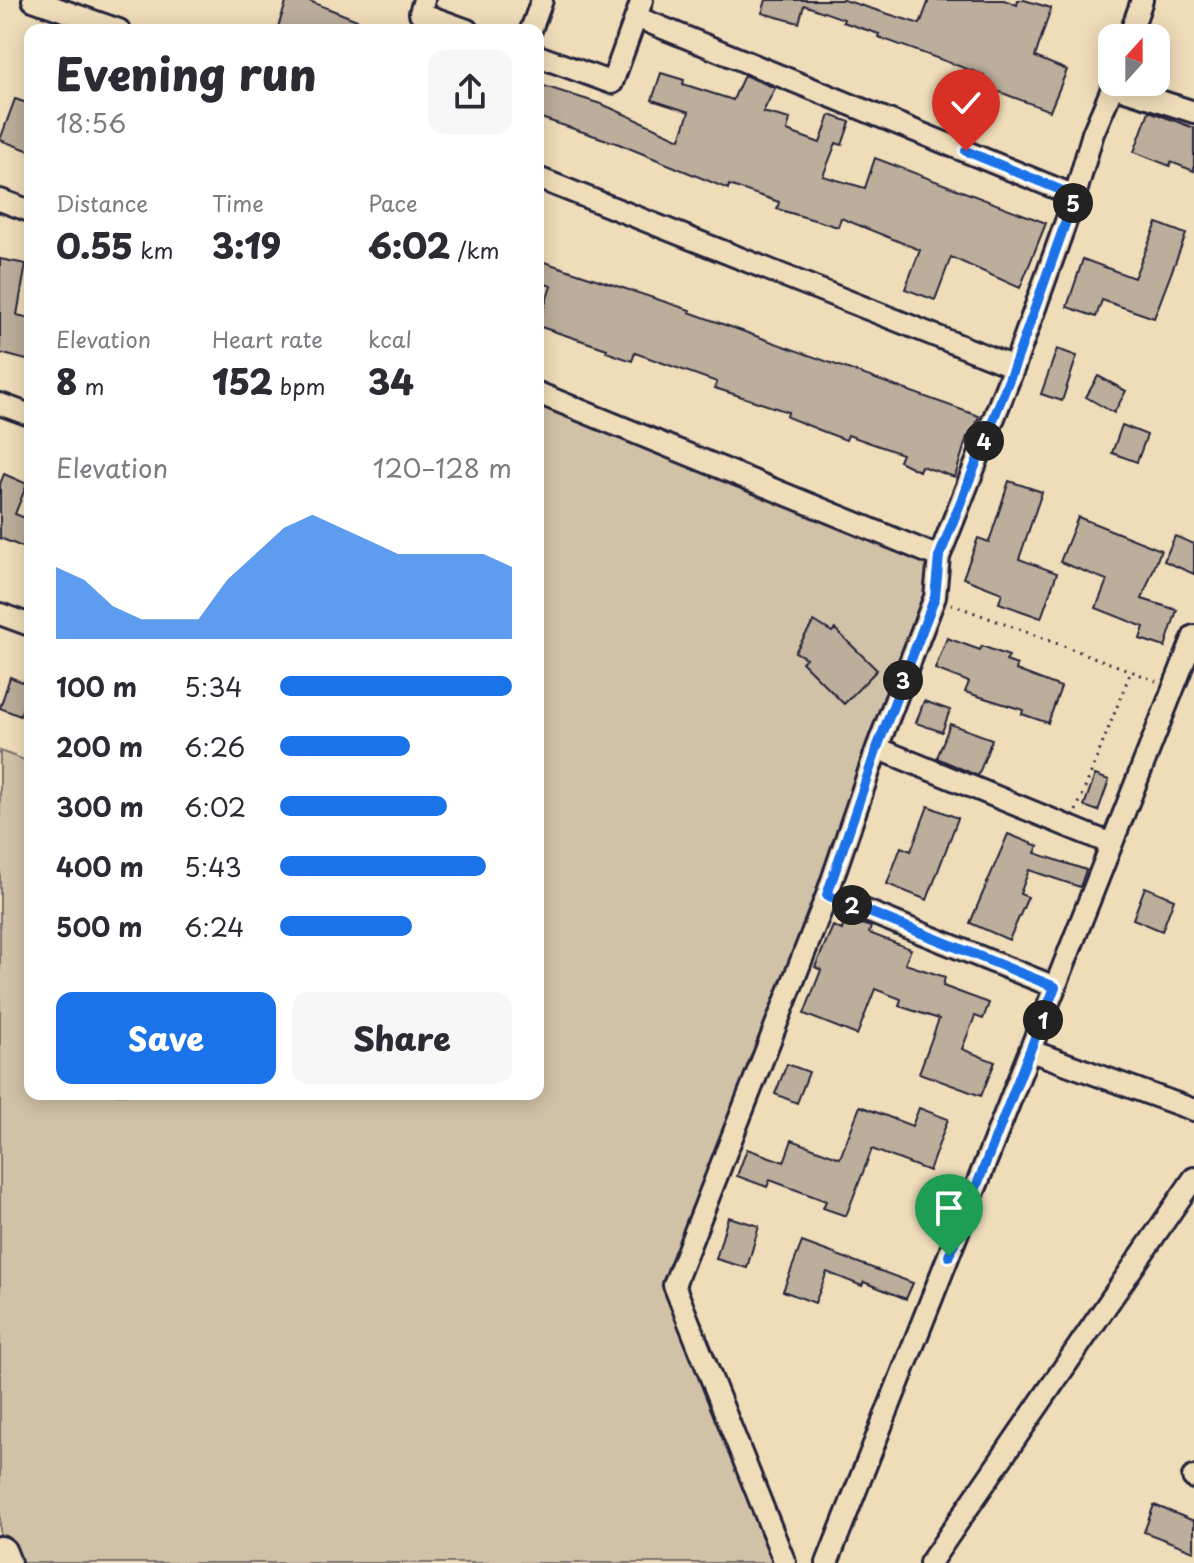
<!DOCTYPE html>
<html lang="en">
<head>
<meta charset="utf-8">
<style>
  :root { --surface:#fff; --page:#f7f7f7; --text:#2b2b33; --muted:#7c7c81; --accent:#1a73e8 }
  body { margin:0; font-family:"Playpen Sans",sans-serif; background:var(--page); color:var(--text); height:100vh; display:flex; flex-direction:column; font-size:30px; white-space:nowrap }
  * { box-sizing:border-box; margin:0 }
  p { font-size:26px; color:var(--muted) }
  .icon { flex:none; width:44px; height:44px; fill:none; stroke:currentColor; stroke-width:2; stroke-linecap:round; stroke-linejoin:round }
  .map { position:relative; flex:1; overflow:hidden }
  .side { position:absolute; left:24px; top:24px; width:520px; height:1076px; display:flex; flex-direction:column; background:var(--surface); border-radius:16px; box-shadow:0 4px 20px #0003 }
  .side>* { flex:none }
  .needle { width:52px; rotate:21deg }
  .tools { position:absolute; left:1098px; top:24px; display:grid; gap:16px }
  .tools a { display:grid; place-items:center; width:72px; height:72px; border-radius:16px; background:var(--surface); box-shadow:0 4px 20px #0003; font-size:40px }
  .pin { position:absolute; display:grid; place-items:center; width:68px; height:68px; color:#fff; margin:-82px -34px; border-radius:50% 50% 50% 0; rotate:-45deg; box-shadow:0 0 8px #0007 }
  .pin .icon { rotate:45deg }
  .km { position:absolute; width:40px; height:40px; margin:-20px; border-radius:50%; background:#222; color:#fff; font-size:22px; line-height:40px; text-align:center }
  .round { display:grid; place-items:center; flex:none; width:84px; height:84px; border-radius:16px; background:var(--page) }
  .overview { display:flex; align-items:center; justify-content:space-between; height:136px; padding:0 32px }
  h1 { font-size:44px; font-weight:800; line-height:60px }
  .metrics { display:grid; grid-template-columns:repeat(3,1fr); gap:12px; height:136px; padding:8px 32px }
  .metrics div { display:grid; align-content:center }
  .metrics b { font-size:34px; font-weight:800 }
  .metrics small { font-size:22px; font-weight:400 }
  .metrics p { font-size:22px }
  .chart { height:224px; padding:16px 32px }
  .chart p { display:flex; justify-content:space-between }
  .chart svg { width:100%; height:144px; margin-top:8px; fill:var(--accent); opacity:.7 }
  .primary-button { display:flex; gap:16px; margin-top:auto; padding:16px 32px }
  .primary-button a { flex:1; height:92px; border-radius:16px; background:var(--accent); color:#fff; font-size:32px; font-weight:800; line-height:92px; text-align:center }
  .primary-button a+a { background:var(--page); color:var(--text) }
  ul { padding:0 32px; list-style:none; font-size:26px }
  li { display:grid; grid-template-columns:128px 96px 1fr; align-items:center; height:60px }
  li i { height:20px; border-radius:10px; background:var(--accent) }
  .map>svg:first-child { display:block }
  .green { fill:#d1c1a7; stroke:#7a7271; stroke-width:2 }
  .building { fill:#bcae9a; stroke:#22223b; stroke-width:2 }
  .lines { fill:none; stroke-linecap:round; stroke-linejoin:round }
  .minor-casing { stroke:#22223b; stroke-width:26 }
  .primary-casing { stroke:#22223b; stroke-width:38 }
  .path { stroke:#22223b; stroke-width:3; stroke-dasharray:2 6; stroke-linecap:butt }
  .minor { stroke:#efdcb9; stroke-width:20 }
  .primary { stroke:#efdcb9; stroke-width:32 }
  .route-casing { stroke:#fff; stroke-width:16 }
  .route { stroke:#1a73e8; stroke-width:10 }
</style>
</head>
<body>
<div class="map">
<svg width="1194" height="1563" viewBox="0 0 1194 1563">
  <rect width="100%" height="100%" fill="#efdcb9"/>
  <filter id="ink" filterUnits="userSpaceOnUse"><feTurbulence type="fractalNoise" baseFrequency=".0125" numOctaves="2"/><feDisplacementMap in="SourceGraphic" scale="16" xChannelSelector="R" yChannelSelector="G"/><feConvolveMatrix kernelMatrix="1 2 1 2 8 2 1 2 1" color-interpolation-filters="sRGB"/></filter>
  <g filter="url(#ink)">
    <!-- green -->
    <path class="green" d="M538 393 939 557 935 597 674 1285 785 1563H0V751L30 762V1094H538Z"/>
    <!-- building -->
    <path class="building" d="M287 0H307L382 30H277Z
      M766 0H844L920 24 929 0H1004L1017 5 1018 0H1024L1051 8 1035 57 1067 70 1050 111 981 85 984 75 878 37 879 34 843 22 844 19 804 5 799 23 762 13Z
      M661 73 684 80 683 84 733 100 744 75 775 88 763 112 790 119 787 131 820 143 830 115 850 122 842 145 836 143 823 176 865 188 875 158 1046 223 1020 288 951 257 935 300 905 289 920 250 841 218 838 227 777 209 779 202 729 185 728 189 619 144 538 117V84L604 105 680 139 689 112 652 100Z
      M15 99 30 104V151L0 140Z
      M1149 111 1194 128V171L1171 162 1170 166 1134 152Z
      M1157 223 1186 234 1154 318 1102 300 1096 317 1067 307 1083 259 1134 278Z
      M0 259 26 264 17 315 30 318V361L0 353Z
      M538 260 690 310 689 312 979 416 971 439 967 437 955 477 921 466 919 471 899 461 902 454 848 435 846 440 822 431 787 417 788 412 715 388 717 382 635 353 632 361 606 352 607 349 538 326 551 286 538 281Z
      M1057 349 1077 356 1062 401 1041 394Z
      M1098 376 1126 391 1114 413 1086 397Z
      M1122 425 1147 435 1137 462 1112 453Z
      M4 474 27 484 15 514 30 520V550L0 538V484Z
      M1009 481 1042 492 1019 559 1057 573 1041 618 999 603 1002 593 963 578 978 538 989 542Z
      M1078 517 1161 550 1142 599 1177 610 1165 647 1140 639 1144 627 1096 608 1107 580 1060 562Z
      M1175 536 1194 544V574L1164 561Z
      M814 621 832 632 835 629 877 670 844 704 802 662 806 658 795 652Z
      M947 638 980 650 982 646 1009 656 1006 661 1017 665 1016 670 1061 687 1048 723 1022 714 1023 710 965 692 969 682 935 669Z
      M10 677 30 685 20 716 0 708Z
      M924 701 950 710 942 732 916 723Z
      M950 724 992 739 978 776 937 758Z
      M1095 775 1109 780 1098 811 1084 806Z
      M928 806 958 818 927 900 887 884 901 847 911 851Z
      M1008 834 1038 846 1035 853 1086 870 1080 887 1029 870 1020 894 1028 897 1009 940 970 923Z
      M1145 887 1174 899 1162 931 1133 919Z
      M845 919 871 927 869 933 911 949 905 964 945 977 943 986 989 1003 983 1019 975 1016 962 1049 995 1062 981 1096 919 1073 939 1019 899 1006 901 999 875 989 857 1035 804 1014 821 970 815 967 833 926 842 930Z
      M787 1064 809 1072 797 1103 775 1094Z
      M860 1106 912 1126 919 1108 948 1119 929 1171 872 1149 846 1216 823 1208 826 1201 770 1180 767 1187 737 1176 747 1149 784 1162 792 1140 840 1158Z
      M728 1217 759 1226 747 1268 716 1259Z
      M802 1242 913 1283 906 1299 864 1282 862 1286 827 1272 815 1303 783 1291Z
      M1154 1505 1194 1521V1551L1144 1532Z"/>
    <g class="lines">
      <!-- minor casing -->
      <g class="minor-casing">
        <path id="minor" d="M33 0 119 30
          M424 0 420 13 467 30
          M636 17 1075 196
          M531 30 542 0
          M1129 38 1142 0
          M538 56 612 83 642 0
          M1113 86 1194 112
          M538 178 1014 367
          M0 200 30 211
          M538 393 939 557
          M0 404 30 415
          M0 614 30 625
          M877 748 1109 843
          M827 895 1055 987
          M1031 1051 1194 1110
          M1193 1477 1194 1478
          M785 1563 674 1285 827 895 877 748 935 597 939 557 1014 367 1075 196 1093 133 1115 82
          M827 1563 1194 636
          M930 1563 1194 1178"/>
      </g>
      <!-- primary casing -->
      <g class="primary-casing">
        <path id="primary" d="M0 1553 4 1563"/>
      </g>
      <!-- path -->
      <path class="path" d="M951 604 1131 671
        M1076 811 1131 671 1156 681"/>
      <!-- minor -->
      <use href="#minor" class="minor"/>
      <!-- primary -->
      <use href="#primary" class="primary"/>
    </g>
  </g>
  <g class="lines" filter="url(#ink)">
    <!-- route casing -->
    <g class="route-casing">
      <path id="route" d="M949 1256 1055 987 827 895 877 748 935 597 939 557 1014 367 1075 196 966 151"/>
    </g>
    <!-- route -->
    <use href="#route" class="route"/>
  </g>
</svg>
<div class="tools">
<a><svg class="needle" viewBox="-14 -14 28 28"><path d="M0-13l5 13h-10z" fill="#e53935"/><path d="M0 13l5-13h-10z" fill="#7c7c81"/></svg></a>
</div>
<div class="pin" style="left:949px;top:1256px;background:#1e9e55"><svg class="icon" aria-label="arrive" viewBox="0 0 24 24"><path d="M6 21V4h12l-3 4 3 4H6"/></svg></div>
<div class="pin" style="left:966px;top:151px;background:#d93025"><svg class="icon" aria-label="check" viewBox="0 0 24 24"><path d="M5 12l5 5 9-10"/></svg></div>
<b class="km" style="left:1043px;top:1020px">1</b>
<b class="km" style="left:852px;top:905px">2</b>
<b class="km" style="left:903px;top:680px">3</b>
<b class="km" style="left:984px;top:441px">4</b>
<b class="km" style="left:1073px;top:203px">5</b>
<section class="side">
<div class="overview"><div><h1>Evening run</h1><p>18:56</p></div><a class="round"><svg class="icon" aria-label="share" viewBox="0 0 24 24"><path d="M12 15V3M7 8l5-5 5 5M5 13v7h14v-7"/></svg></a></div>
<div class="metrics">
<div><p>Distance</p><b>0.55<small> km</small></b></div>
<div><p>Time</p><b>3:19</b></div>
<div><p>Pace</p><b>6:02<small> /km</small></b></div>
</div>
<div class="metrics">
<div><p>Elevation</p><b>8<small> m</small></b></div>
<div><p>Heart rate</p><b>152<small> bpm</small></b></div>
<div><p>kcal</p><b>34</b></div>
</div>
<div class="chart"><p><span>Elevation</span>120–128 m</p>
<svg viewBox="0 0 160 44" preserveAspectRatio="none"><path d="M0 44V22L10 26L20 34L30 38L40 38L50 38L60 26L70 18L80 10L90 6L100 10L110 14L120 18L130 18L140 18L150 18L160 22V44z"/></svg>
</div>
<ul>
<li><b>100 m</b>5:34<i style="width:100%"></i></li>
<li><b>200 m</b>6:26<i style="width:56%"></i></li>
<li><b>300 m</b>6:02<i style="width:72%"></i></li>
<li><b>400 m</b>5:43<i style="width:89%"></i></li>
<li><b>500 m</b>6:24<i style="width:57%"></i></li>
</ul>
<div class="primary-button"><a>Save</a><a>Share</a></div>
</section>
</div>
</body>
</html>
